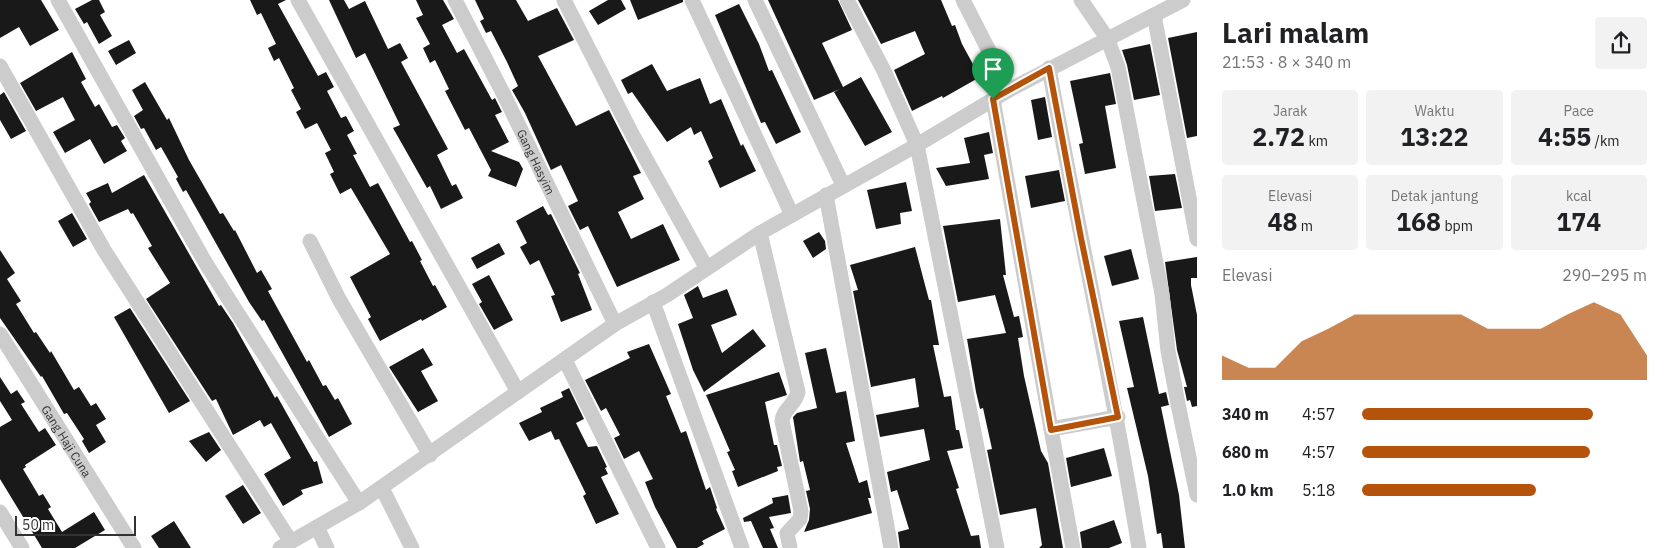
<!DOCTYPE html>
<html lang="id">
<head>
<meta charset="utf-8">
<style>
  :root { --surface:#fff; --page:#f2f2f2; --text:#202124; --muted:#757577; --accent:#b45309 }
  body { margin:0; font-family:"IBM Plex Sans",sans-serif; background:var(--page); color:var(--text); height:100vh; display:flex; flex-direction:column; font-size:19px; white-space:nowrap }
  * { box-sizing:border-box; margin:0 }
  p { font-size:16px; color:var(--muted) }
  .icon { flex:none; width:28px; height:28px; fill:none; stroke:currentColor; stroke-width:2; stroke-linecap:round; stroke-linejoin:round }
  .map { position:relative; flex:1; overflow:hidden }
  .panel { display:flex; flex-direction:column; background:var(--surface); width:475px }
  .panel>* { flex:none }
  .scale { position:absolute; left:15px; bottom:12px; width:121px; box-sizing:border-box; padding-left:5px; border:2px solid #323232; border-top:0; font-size:14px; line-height:18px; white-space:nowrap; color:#323232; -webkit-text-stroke:4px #fff; paint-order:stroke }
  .pin { position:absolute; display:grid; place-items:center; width:42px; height:42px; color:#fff; margin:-51px -21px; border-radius:50% 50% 50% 0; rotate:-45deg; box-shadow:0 0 5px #0007 }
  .pin .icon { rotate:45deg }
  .round { display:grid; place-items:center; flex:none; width:52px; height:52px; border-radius:5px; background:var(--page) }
  .summary { display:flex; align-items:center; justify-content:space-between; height:85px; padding:0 25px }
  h1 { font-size:28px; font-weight:700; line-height:38px }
  .stats { display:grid; grid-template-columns:repeat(3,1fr); gap:8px; height:85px; padding:5px 25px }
  .stats div { display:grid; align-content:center; border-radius:5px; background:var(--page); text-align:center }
  .stats b { font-size:25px; font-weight:700 }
  .stats small { font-size:14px; font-weight:400 }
  .stats p { font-size:14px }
  .chart { height:140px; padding:10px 25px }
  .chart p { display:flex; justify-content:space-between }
  .chart svg { width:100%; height:90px; margin-top:5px; fill:var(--accent); opacity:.7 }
  ul { padding:0 25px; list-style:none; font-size:16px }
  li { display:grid; grid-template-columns:80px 60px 1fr; align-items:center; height:38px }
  li i { height:12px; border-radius:6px; background:var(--accent) }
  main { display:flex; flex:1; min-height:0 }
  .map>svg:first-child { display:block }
  .building { fill:#191919 }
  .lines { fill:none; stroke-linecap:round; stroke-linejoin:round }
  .minor { stroke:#ccc; stroke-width:15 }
  .route-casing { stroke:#fff; stroke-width:10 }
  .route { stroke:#b45309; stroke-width:6 }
  .labels { text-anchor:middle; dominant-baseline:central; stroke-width:5; stroke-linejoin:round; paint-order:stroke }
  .street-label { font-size:12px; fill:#323232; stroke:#fff }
</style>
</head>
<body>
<main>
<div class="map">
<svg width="1197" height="548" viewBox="0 0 1197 548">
  <rect width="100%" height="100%" fill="#fff"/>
  <!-- building -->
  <path class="building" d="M0 0H41L59 30 30 46 19 27 0 38Z
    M92 0H99L105 12 100 15 112 36 99 44 87 22 84 24 75 9Z
    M250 0H286L278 4 318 76 326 72 334 87 327 91 341 118 346 116 354 131 347 135 357 154 353 155 370 187 378 183 410 242 412 241 422 260 420 261 433 286 435 285 447 307 422 321 421 319 380 341 368 319 371 317 350 277 390 254 351 188 340 194 330 174 334 172 325 153 331 150 317 123 305 129 296 112 301 109 291 90 294 88 279 58 274 61 268 48 276 44 261 13 257 15Z
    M329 0H344L349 9 365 1 388 49 400 43 408 58 401 62 448 149 437 155 452 186 456 184 463 198 441 209 430 186 427 188 393 128 400 125 365 53 356 58Z
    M416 0H443L454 19 442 25 457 53 464 49 492 100 495 98 502 112 495 115 509 142 491 151 519 162 523 169 516 187 488 176 491 170 469 128 465 130 445 91 449 89 435 60 430 63 423 48 430 44 416 18 423 15Z
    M475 0H516L528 21 557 8 574 40 538 56 576 126 609 110 629 149 641 173 633 176 644 199 618 212 631 239 663 224 680 260 617 287 588 226 580 230 568 206 578 201 561 165 551 170 525 113 512 90 518 86 507 62 491 31 486 33 480 21 484 19Z
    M608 0H621L626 9 598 25 589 11Z
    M630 0H683V2L638 20Z
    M768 0H838L852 30 822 43 843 87 861 77 892 132 865 146 834 92 840 89 814 100Z
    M858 0H941L952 26 955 25 962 44 980 77 943 98 942 96 912 111 894 70 925 54 915 31 881 44Z
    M739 4 759 44 769 71 772 70 801 132 776 144 765 122 761 123 715 15Z
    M1197 32V136L1187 138 1168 38Z
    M129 40 136 53 116 65 108 51Z
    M1150 44 1160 95 1134 100 1127 65 1122 50Z
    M72 52 86 79 81 82 95 107 99 104 112 127 117 125 125 138 121 141 127 151 104 164 90 139 65 153 53 132 75 120 63 97 36 111 20 83Z
    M652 64 667 91 700 78 710 104 721 99 741 146 743 144 756 171 720 188 708 161 713 158 701 131 694 135 691 127 667 142 632 92 628 94 621 80Z
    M1110 73 1116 104 1105 106 1116 168 1085 174 1079 144 1083 143 1070 81Z
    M145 82 167 120 169 118 189 160 220 214 223 213 234 231 235 230 257 273 261 270 272 289 268 291 307 362 309 360 323 386 326 385 335 400 338 398 352 424 329 437 264 320 262 321 249 302 186 190 183 192 176 179 178 177 161 147 156 150 144 128 141 129 134 116 143 110 132 90Z
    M4 92 26 131 11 139 0 120V95Z
    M1045 97 1052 137 1038 140 1031 100Z
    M989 132 993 153 984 155 989 179 946 186 936 168 970 163 964 138Z
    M1059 170 1065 201 1031 208 1025 176Z
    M1175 174 1182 208 1155 211 1149 176Z
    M144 175 219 306 221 305 233 323 275 398 277 396 314 462 317 461 323 483 301 490 303 494 283 506 264 474 291 458 271 423 264 427 260 420 233 435 216 399 212 401 146 299 170 283 148 248 152 246 133 213 131 214 128 209 99 222 89 204 91 202 86 193 108 183 112 193Z
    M906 182 912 211 900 213 901 224 876 229 867 190Z
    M543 206 548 215 551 214 580 273 578 274 592 310 561 322 551 296 555 295 539 260 530 265 520 247 527 243 516 221Z
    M72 213 87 239 73 247 58 221Z
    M1000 219 1006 275H1003L1014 317 1019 316 1023 337 1018 338 1024 376 1041 451 1048 463 1063 548H1039L1042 545 1036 508 1000 515 987 450 992 449 983 408 980 409 976 392 967 339 1006 333 995 295 958 302 943 226Z
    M819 232 825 241 826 249 813 258 803 241Z
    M499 243 505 254 477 269 471 258Z
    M915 247 929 300H931L939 345H933L944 397 951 396 956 430H959L963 448 947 451 959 488 956 489 971 536 979 535 981 548H900L898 532 909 529 897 490 891 492 887 472 930 460 924 429 880 437 876 415 919 407 915 378 871 387 853 291 858 290 850 265Z
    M1131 249 1139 279 1112 286 1104 256Z
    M0 250 15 273 7 279 21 301 16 304 34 333 36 332 50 353 51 351 74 390 79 387 91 406 96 403 106 419 96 425 106 442 89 453 82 441 84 439 67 413 64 414 42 376 41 377 0 318Z
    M1197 257V278H1191V285L1197 315V406L1192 407 1190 400 1187 401 1184 387H1187L1177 350 1165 262Z
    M489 275 513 320 494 330 479 304 482 302 472 284Z
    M698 286 703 298 727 289 737 315 711 325 722 353 753 329 766 346 704 392 693 370 678 324 693 318 684 295Z
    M130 308 190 401 169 413 114 317Z
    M1143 317 1159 394 1166 392 1169 405 1161 407 1179 495 1185 548H1163L1161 533 1157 534 1148 476 1127 388 1134 387 1119 321Z
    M649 344 671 394 666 396 681 433 686 431 706 490 710 487 717 508 716 509 725 529 702 541 704 544 697 548H677L655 507 645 482 653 479 639 451 624 459 614 438 620 435 606 408 601 411 585 380 630 358 627 352Z
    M423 348 433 365 421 371 438 401 418 412 389 367Z
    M826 348 836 393 846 391 855 441 846 443 859 483 867 480 871 498H868L872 513 804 532 809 520 810 509 806 491 810 490 803 461 800 462 793 417 797 413 817 408 805 353Z
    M779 372 787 395 765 402 774 445H777L782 466 777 467 778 471 738 487 732 471 735 470 727 452 730 451 706 395Z
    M0 377 11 394 17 390 25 402 21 404 39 432 45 428 56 445 25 465 26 467 23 469 39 496 43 494 51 507 48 509 62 532 94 512 105 530 75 548H42L0 479V427L12 420 0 401Z
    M569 388 584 419 576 423 588 447 597 446 607 467 605 468 608 474 601 477 619 514 596 524 583 496 586 494 559 439 555 440 551 431 529 441 519 423 542 412 540 408 563 397 561 392Z
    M209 432 221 450 206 462 189 441Z
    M1104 448 1112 476 1071 487 1066 458Z
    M243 485 261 513 243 524 225 496Z
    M788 495 791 513 769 517 774 528 770 529 778 548H763L751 521 744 522 743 518 773 503 772 498Z
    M1114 520 1122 543 1109 548H1082L1080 532Z
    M174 521 191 548H159L151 536Z"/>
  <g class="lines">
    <!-- minor -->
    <g class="minor">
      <path d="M58 0 205 262 359 503"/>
      <path d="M298 0 518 392"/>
      <path id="s1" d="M455 0 504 95 615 324"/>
      <path d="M564 0 632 134 706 267"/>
      <path d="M692 0 792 215"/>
      <path d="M755 0 843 185"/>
      <path d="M847 0 884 71 917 145 997 548"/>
      <path d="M963 0 1009 90"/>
      <path d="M1081 0 1107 38 1118 67 1162 294 1168 351 1179 409 1197 495"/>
      <path d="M1154 15 1197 239"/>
      <path d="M0 66 104 250 291 542"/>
      <path d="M1049 68C1078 228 1113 387 1139 548"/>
      <path d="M993 99 1051 429"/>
      <path d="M826 195 891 548"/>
      <path d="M760 233 798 392C796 404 783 409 782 421L801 511 800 519 787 533 790 548"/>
      <path d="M310 241 339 299 430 455"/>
      <path d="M653 302 742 548"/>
      <path id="s2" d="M0 334 134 548"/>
      <path d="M565 360 658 548"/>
      <path d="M382 488 412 548"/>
      <path d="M0 512 22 548"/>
      <path d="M317 527 327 548"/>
      <path d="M280 548 359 503 615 324 667 295 760 233 917 145 1009 90 1183 0"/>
      <path d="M1073 548 1051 429 1118 417"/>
    </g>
  </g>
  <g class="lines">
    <!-- route casing -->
    <g class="route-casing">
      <path id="route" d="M1049 68 1081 238 1118 417 1051 430 993 99Z"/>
    </g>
    <!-- route -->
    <use href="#route" class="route"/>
  </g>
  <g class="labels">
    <!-- street labels -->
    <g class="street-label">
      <text stroke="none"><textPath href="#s1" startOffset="181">Gang Hasyim</textPath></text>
      <text stroke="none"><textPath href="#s2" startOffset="126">Gang Haji Cuna</textPath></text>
    </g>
  </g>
</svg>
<div class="scale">50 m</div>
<div class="pin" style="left:993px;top:99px;background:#1e9e55"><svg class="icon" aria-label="arrive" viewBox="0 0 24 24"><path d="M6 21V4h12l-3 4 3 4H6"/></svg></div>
</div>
<section class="panel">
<div class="summary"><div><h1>Lari malam</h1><p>21:53 · 8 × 340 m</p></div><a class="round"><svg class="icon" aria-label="share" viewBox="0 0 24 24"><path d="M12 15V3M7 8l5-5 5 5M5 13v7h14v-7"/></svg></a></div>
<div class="stats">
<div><p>Jarak</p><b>2.72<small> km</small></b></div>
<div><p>Waktu</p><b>13:22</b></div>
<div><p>Pace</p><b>4:55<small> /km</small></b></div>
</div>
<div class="stats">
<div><p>Elevasi</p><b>48<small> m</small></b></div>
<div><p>Detak jantung</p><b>168<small> bpm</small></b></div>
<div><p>kcal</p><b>174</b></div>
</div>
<div class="chart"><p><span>Elevasi</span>290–295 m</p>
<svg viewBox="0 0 160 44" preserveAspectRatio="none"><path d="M0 44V32L10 38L20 38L30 25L40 19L50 12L60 12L70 12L80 12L90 12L100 19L110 19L120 19L130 12L140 6L150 12L160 32V44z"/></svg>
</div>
<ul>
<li><b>340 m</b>4:57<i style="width:81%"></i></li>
<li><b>680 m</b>4:57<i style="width:80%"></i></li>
<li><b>1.0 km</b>5:18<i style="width:61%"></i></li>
</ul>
</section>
</main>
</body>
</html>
